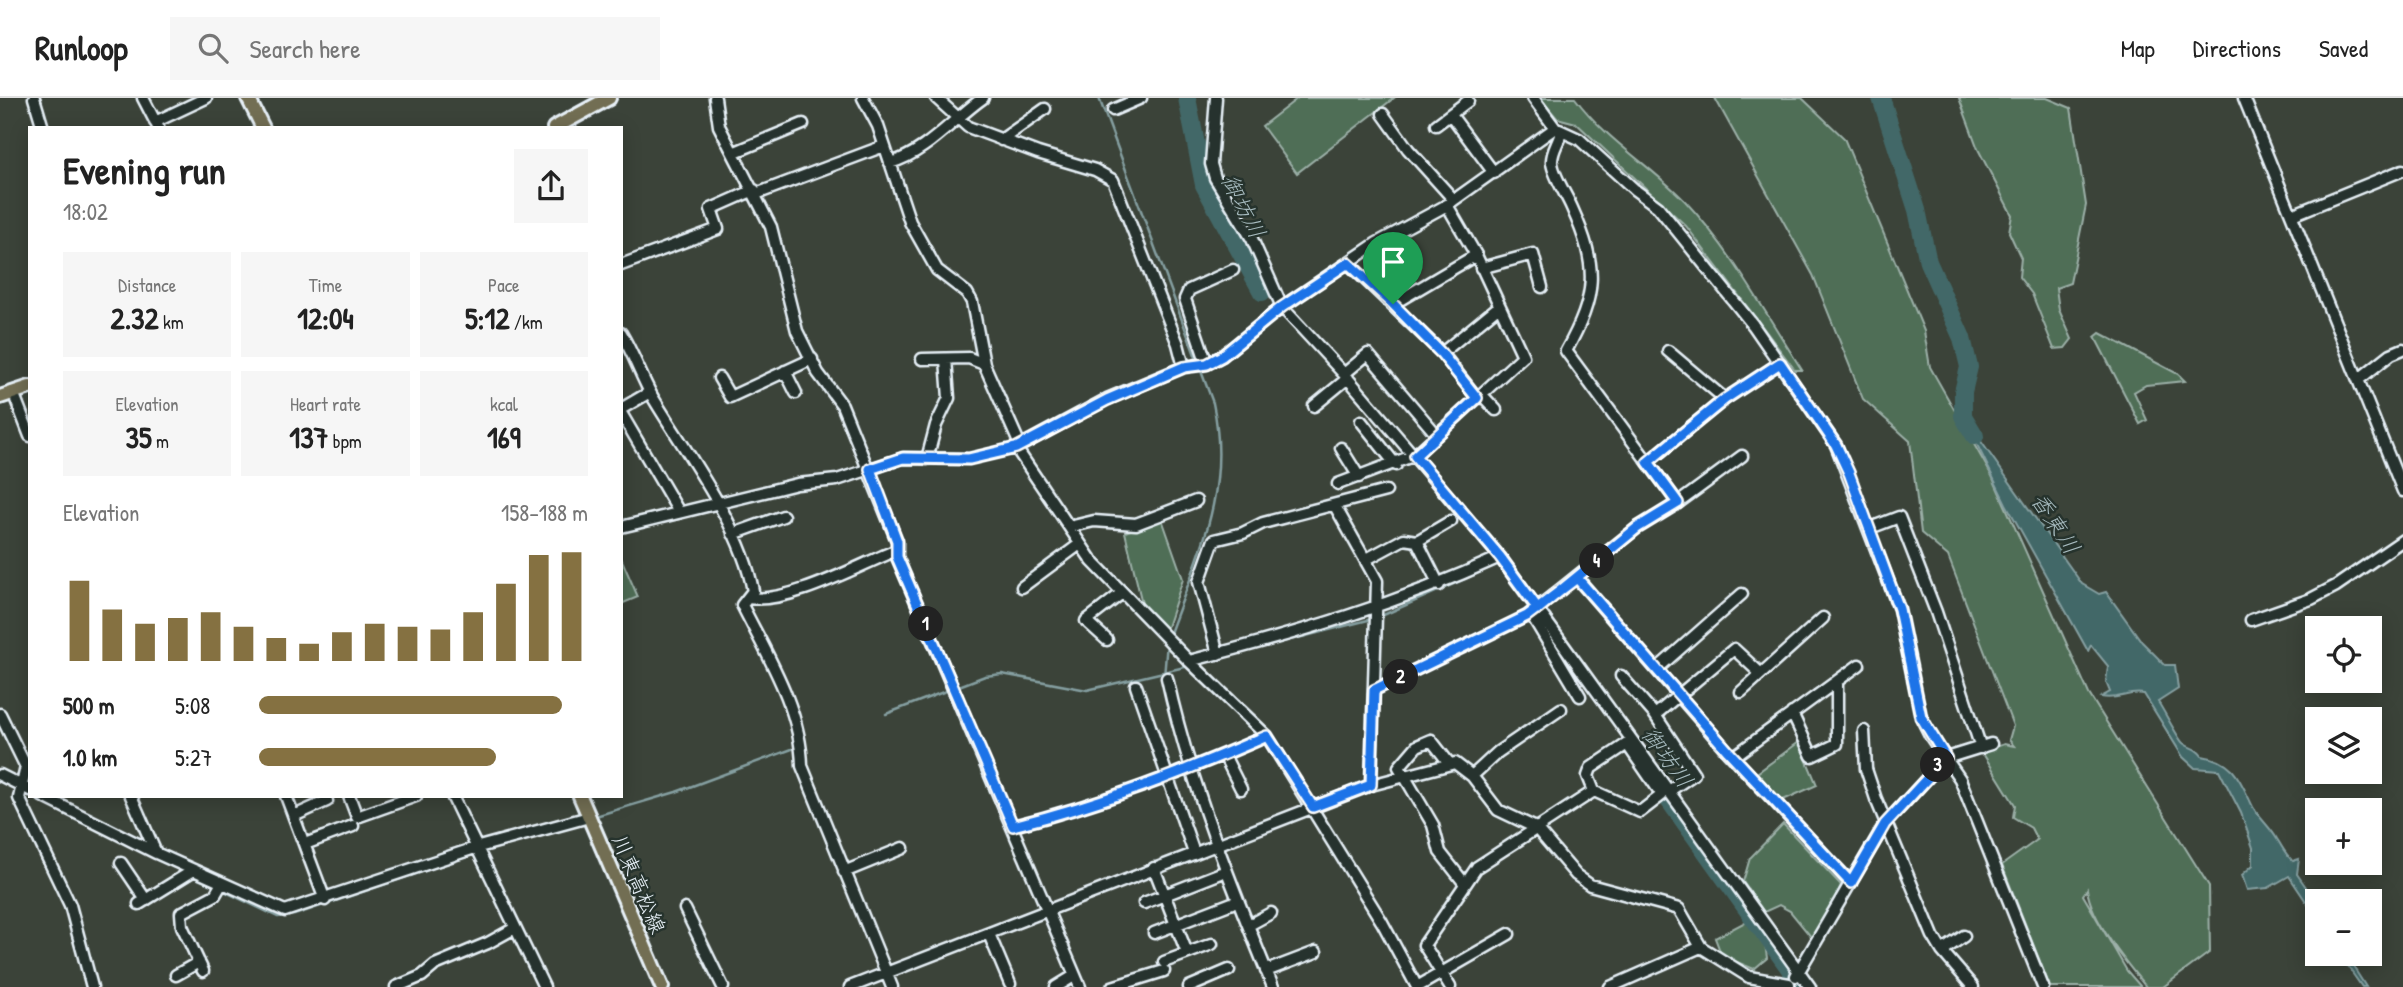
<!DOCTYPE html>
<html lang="en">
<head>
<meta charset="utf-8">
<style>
  :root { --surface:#fff; --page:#f6f6f6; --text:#222; --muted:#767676; --line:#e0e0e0; --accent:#857141 }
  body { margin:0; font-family:"Patrick Hand","Klee One",sans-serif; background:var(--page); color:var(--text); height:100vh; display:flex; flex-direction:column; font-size:26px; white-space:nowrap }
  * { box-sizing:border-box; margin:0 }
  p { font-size:23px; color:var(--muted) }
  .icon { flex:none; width:38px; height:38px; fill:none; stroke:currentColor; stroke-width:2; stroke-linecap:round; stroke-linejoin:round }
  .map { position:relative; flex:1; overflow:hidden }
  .panel { position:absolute; left:28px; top:28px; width:595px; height:672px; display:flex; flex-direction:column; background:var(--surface); border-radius:0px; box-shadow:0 4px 18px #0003 }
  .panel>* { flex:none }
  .fabs { position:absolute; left:2305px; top:518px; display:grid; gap:14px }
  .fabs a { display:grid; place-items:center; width:77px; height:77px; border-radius:0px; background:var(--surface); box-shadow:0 4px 18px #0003; font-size:35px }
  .pin { position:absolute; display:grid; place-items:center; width:60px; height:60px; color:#fff; margin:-72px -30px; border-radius:50% 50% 50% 0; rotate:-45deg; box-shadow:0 0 7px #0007 }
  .pin .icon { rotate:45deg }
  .km { position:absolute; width:35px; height:35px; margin:-18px; border-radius:50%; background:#222; color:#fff; font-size:19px; line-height:35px; text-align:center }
  .round { display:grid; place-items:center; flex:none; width:74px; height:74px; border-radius:0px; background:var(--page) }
  .overview { display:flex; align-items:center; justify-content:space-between; height:119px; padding:0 35px }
  h1 { font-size:38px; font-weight:800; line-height:52px }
  .metrics { display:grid; grid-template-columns:repeat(3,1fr); gap:10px; height:119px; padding:7px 35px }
  .metrics div { display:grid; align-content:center; border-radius:0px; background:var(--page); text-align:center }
  .metrics b { font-size:30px; font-weight:800 }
  .metrics small { font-size:19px; font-weight:400 }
  .metrics p { font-size:19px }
  .chart { height:196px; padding:14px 35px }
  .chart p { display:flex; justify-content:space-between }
  .chart svg { width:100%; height:126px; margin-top:7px; stroke:var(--accent); stroke-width:6 }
  ul { padding:0 35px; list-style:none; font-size:23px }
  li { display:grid; grid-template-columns:112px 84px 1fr; align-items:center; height:52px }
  li i { height:18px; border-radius:9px; background:var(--accent) }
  header { display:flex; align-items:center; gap:42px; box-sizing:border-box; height:98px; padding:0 35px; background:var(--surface); border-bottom:2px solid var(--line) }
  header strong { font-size:33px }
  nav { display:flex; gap:38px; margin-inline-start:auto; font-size:24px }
  .search { width:490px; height:63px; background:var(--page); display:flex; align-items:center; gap:18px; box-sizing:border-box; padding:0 24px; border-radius:0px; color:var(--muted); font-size:26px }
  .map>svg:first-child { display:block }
  .green { fill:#506e57; stroke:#9cb0a8; stroke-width:2 }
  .water { fill:#436867; stroke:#859fa1; stroke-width:2 }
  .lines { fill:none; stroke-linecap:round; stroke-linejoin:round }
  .stream { stroke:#859fa1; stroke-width:2.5 }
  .river { stroke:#436867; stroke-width:18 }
  .minor-casing { stroke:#e8f1f8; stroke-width:15 }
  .major-casing { stroke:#e8f1f8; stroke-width:18 }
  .minor { stroke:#26332d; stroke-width:10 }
  .major { stroke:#726e52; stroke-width:12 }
  .route-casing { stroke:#fff; stroke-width:14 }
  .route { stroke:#1a73e8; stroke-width:9 }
  .labels { text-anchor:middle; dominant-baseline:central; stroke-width:5; stroke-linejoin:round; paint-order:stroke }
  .street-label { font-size:21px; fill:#e8f1f8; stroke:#26332d }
  .water-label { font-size:23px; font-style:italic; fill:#a6babe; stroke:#26332d }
</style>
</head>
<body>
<header>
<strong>Runloop</strong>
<div class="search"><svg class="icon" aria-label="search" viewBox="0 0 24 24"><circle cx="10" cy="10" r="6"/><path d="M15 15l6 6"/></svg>Search here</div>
<nav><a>Map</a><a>Directions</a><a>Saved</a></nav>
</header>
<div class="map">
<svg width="2403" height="889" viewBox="0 0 2403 889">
  <rect width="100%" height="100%" fill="#3b4339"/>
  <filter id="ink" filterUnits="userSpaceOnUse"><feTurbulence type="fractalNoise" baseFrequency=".0143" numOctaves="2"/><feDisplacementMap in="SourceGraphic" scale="14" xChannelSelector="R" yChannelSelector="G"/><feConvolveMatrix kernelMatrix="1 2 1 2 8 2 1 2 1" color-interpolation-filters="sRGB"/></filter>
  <g filter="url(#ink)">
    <!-- green -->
    <path class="green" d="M1298 0H1394L1297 75 1262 28Z
      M1540 0H1575C1606 42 1650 67 1685 103 1732 153 1765 215 1802 272H1795L1686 128 1576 25 1557 20Z
      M1715 0H1802L1844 40 1924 233 1930 269 1992 378 2089 596 2209 788 2210 854 2163 889H2146C2126 865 2091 822 2087 791L2083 797 2127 873 2141 889H2050L2002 767 2037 742 2031 730 2013 719 2015 707 1982 654 2004 646 2014 648 2009 642 2013 628 1948 458 1921 435 1910 343 1863 301 1813 177Z
      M1959 0H2047L2071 10 2086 107 2070 185 2056 190 2059 212 2072 241 2065 250 2054 251 2032 196 2019 179 2021 160 2009 134 2012 117 1978 51Z
      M2100 235 2178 276 2185 283 2146 287 2134 294 2147 322 2140 326 2095 239Z
      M1162 421 1183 481 1166 532 1143 510 1125 434Z
      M621 460 638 499 621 506Z
      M1799 644 1817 687 1781 703 1757 675Z
      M1783 726 1841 787 1830 814 1811 839 1790 813 1779 807 1764 814 1743 784 1750 760Z
      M1747 823 1765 846 1767 860 1754 871 1722 858 1715 840Z"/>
    <!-- water -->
    <path class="water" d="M1963 318 2082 486 2099 496 2106 494 2142 544 2165 567H2175L2178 591 2158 604C2163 611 2179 642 2183 645 2190 651 2196 649 2202 658 2235 663 2240 682 2253 709 2259 720 2271 730 2277 741 2283 750 2285 756 2293 763L2299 761 2297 776 2317 805V820L2289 778 2268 790 2247 792 2242 777 2253 767V750L2241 715 2219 672 2195 670 2183 659 2144 596C2127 593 2118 603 2101 599L2110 594 2106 584 2108 568 2091 547 2088 553 2006 406Z
      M2339 856H2350L2354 870 2366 889H2362Z"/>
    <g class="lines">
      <!-- stream -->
      <path class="stream" d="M1099 0 1213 305C1232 393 1198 457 1169 538
        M1379 519 1494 468
        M1196 566 1372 521
        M1164 579 1167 544
        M886 616 985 578 1002 576 1087 592 1189 568
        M0 683 5 685
        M30 698 112 738
        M599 717 676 694 792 651
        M162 763 184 774
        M190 777 216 789
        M222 792 278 819 294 817 469 758"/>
      <!-- river -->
      <path class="river" d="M1187 0 1204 87 1262 194
        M1881 0 1917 112 1928 164 1962 240 1969 269 1963 294V318L1975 338
        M1653 680 1792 874
        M1802 888 1803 889"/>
      <!-- minor casing -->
      <g class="minor-casing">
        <path id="minor" d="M34 0 43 30
          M143 0 158 29
          M715 0 719 28 771 129 797 233 818 275 842 307 897 443V459L1080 889
          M863 0 878 28 910 124 937 172 967 195 972 204 984 266 1020 347
          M936 0 968 29 1038 55 1095 72 1113 82 1178 246 1184 269
          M1216 0 1211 66 1215 80 1252 141 1282 209 1344 276 1500 459 1810 889
          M1533 0 1555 30 1579 41 1635 92 1658 109 1753 227 1836 347 1899 511 1921 619 1931 639 1960 681 2043 889
          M2244 0 2403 393
          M1113 12 1141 0
          M1383 16 1408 51 1454 102
          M1451 17 1494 75
          M155 24 206 0
          M1436 27 1468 3
          M1001 42 1045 11
          M735 54 803 26
          M890 65C926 55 953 21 983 0
          M756 96 884 48
          M2292 117 2403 72
          M1348 165 1442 255 1477 300
          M621 167 718 131 711 111 754 92
          M1481 170 1533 156 1542 189
          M1393 206 1476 157
          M621 235C633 255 641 278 652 298 686 355 741 427 753 493L742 507C767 557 801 611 802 668L892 889
          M1668 253 1725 301
          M1442 255 1498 209
          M922 261 969 260 984 266
          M1207 266 1185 201 1189 192 1233 172
          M785 273 796 295
          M1344 276 1368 256 1437 337
          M719 280 730 299 812 261
          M2358 282 2391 256 2403 251
          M13 294 30 338
          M1481 296 1496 312
          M1314 308 1348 280
          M621 311 650 294
          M621 315 679 414
          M1361 323 1396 367
          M1016 350 1092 463 1189 563 1267 638 1382 824 1417 889
          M1341 350 1359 379
          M927 361 936 327 949 300 946 261
          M1648 364 1725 301 1780 265
          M1338 386 1415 357 1523 258 1476 157 1447 107
          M1678 405 1742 358
          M1335 408 1377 483 1371 687
          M621 429 797 386 837 382 903 360 969 361 1016 350 1107 301 1184 269 1207 266 1222 258 1282 209 1377 145 1447 107 1555 30
          M1069 429 1094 423 1136 426 1196 403
          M1870 430 1899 419 1936 514 1981 650
          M733 436 783 418
          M1417 443 1439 487
          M1365 462 1404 441 1417 443 1451 423
          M1577 480 1728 654 1851 785
          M1022 489 1080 446
          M748 500C790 506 857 468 897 452
          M1531 516 1580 598
          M2251 522 2311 501 2336 488 2403 442
          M1107 542 1086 523 1122 495
          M1218 556 1199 484 1214 442 1243 435 1263 425 1386 393
          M1189 563C1299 535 1397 506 1500 459
          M1657 571 1742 496
          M1621 578 1655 617 1694 676 1669 693
          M1167 580C1190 685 1232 789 1273 889
          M1136 588 1194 755
          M1374 592 1527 518 1637 430 1678 405 1566 253C1597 197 1599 170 1572 110 1566 96 1554 79 1552 65 1551 53 1559 45 1561 34
          M1741 594 1823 520
          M1792 615 1812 658 1837 646V583
          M0 616 26 669 19 700 70 807 92 889
          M1655 617 1734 551 1761 576
          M1864 633 1866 671 1876 701 1933 838 1942 853 1973 889
          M1627 646 1662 697 1640 714 1594 693 1588 678 1591 670Z
          M1224 657 1241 691
          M1733 659 1859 567
          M1449 665 1431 642 1417 648 1399 669 1433 727 1440 754 1465 786
          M0 677 30 692
          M1472 678 1498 654 1561 611
          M42 698 156 755 285 813 475 750 589 719
          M131 698 156 755
          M286 698 325 802
          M349 698 357 719 416 698
          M452 698 544 889
          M294 718 327 703
          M1013 728C1102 706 1184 674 1267 638
          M305 746 353 728
          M121 765 146 802
          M1154 770 1187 855
          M844 774 903 750
          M1144 805 1221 775
          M139 806 194 772
          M685 811 723 889
          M1249 827 1271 815
          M1154 835 1232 805
          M989 836 1010 886
          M1942 853 1964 838
          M1164 864 1212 846
          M203 873 182 828 181 815 215 797 222 785
          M1266 873 1316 854
          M176 877 199 864
          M1796 878 1885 726 1946 660 1991 646
          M396 889 422 878 435 867 488 845 515 830
          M850 889 1371 687 1455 665 1472 678 1498 712 1536 730 1576 777 1590 787 1679 811 1701 849 1749 879 1789 886
          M1056 889 1074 878
          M1112 889 1164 873
          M1189 889 1229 872
          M1417 889 1509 836
          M1450 889 1424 847 1477 769 1594 693
          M1610 889 1701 849"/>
      </g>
      <!-- major casing -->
      <g class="major-casing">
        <path id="major" d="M248 0 263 30
          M554 30 609 0
          M0 299 30 289
          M580 698 662 889"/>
      </g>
      <!-- minor -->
      <use href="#minor" class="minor"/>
      <!-- major -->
      <use href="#major" class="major"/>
    </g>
  </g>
  <g class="lines" filter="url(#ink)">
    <!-- route casing -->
    <g class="route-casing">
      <path id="route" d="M1393 206 1348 165 1282 209 1222 258 1207 266 1184 269 1107 302 1016 350 969 361 903 360 870 371 897 443V459L1013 728C1102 706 1184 674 1267 638L1313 709 1371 687 1374 592 1527 518 1577 480 1728 653 1851 785 1885 726 1946 660 1921 619 1899 511 1849 375 1836 347 1780 265 1725 301 1648 364 1678 405 1637 430 1538 511 1500 459 1415 358 1477 300 1441 255 1393 206"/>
    </g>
    <!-- route -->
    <use href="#route" class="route"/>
  </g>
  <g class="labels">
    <!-- street labels -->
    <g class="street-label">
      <text transform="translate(639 786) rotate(67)">川東高松線</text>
    </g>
    <!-- water labels -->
    <g class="water-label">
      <text transform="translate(1244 108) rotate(63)">御坊川</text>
      <text transform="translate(2056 425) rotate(57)">香東川</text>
      <text transform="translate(1668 659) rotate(54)">御坊川</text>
    </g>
  </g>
</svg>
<div class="fabs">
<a><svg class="icon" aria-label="locate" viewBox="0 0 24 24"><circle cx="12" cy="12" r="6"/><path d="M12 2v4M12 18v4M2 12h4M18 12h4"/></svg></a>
<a><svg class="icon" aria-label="layers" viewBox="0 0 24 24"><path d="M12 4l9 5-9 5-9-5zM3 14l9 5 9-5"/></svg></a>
<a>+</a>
<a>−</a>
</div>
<div class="pin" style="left:1393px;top:206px;background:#1e9e55"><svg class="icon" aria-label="arrive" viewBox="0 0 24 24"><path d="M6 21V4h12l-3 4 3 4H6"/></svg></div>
<b class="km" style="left:926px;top:526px">1</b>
<b class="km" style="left:1401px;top:579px">2</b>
<b class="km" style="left:1938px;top:667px">3</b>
<b class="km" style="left:1597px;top:463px">4</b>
<section class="panel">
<div class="overview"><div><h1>Evening run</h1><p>18:02</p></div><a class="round"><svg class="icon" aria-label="share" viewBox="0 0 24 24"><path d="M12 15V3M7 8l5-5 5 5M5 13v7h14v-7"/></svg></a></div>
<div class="metrics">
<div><p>Distance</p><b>2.32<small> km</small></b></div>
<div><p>Time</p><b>12:04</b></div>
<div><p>Pace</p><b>5:12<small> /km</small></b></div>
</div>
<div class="metrics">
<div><p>Elevation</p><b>35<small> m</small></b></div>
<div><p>Heart rate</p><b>137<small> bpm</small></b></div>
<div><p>kcal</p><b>169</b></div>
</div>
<div class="chart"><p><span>Elevation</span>158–188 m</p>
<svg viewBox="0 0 160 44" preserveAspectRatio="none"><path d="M5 44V16M15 44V26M25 44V31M35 44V29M45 44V27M55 44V32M65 44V36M75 44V38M85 44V34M95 44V31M105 44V32M115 44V33M125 44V27M135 44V17M145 44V7M155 44V6"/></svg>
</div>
<ul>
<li><b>500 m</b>5:08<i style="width:92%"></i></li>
<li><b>1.0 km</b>5:27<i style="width:72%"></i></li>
</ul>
</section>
</div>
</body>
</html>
